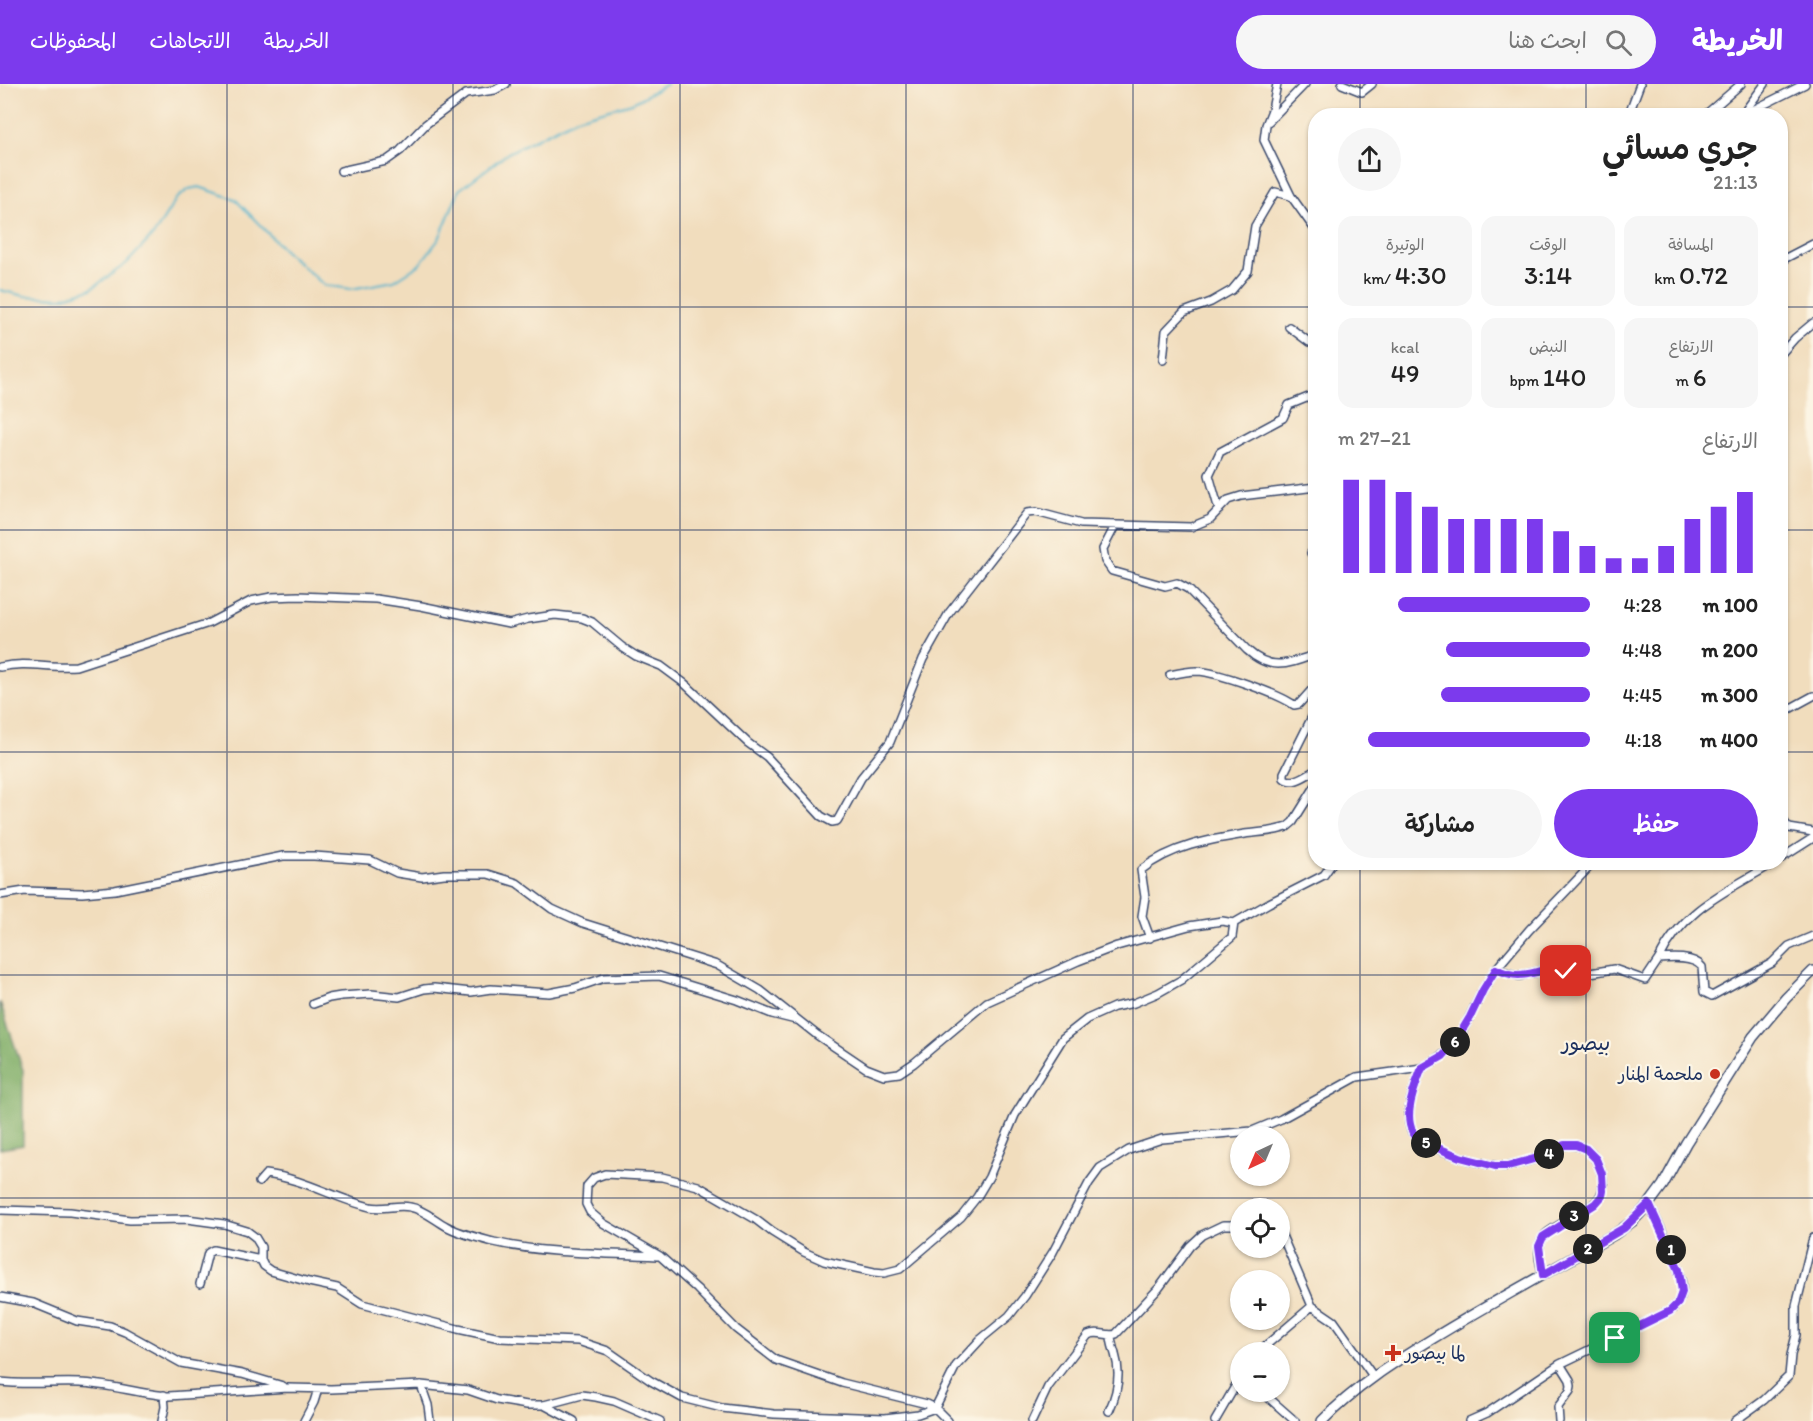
<!DOCTYPE html>
<html lang="ar">
<head>
<meta charset="utf-8">
<style>
  :root { --surface:#fff; --page:#f6f6f6; --text:#222; --muted:#767676; --accent:#7c3aed }
  body { margin:0; font-family:Itim,"Playpen Sans Arabic",sans-serif; background:var(--page); color:var(--text); direction:rtl; height:100vh; display:flex; flex-direction:column; font-size:22px; white-space:nowrap }
  * { box-sizing:border-box; margin:0 }
  p { font-size:20px; color:var(--muted) }
  .icon { flex:none; width:33px; height:33px; fill:none; stroke:currentColor; stroke-width:2; stroke-linecap:round; stroke-linejoin:round }
  .map { position:relative; flex:1; overflow:hidden; direction:ltr }
  .details { position:absolute; left:1308px; top:24px; width:480px; height:762px; display:flex; flex-direction:column; background:var(--surface); border-radius:24px; box-shadow:0 2px 4px #0004; direction:rtl }
  .details>* { flex:none }
  .needle { width:39px; rotate:224deg }
  .tools { position:absolute; left:1230px; top:1042px; display:grid; gap:12px }
  .tools a { display:grid; place-items:center; width:60px; height:60px; border-radius:50%; background:var(--surface); box-shadow:0 2px 4px #0004; font-size:30px }
  .pin { position:absolute; display:grid; place-items:center; width:51px; height:51px; color:#fff; margin:-26px; border-radius:12px; box-shadow:0 3px 9px #0006 }
  .km { position:absolute; width:30px; height:30px; margin:-15px; border-radius:50%; background:#222; color:#fff; font-size:16px; line-height:30px; text-align:center }
  .round { display:grid; place-items:center; flex:none; width:63px; height:63px; border-radius:32px; background:var(--page) }
  .overview { display:flex; align-items:center; justify-content:space-between; height:102px; padding:0 30px }
  h1 { font-size:33px; font-weight:600; line-height:45px }
  .stats { display:grid; grid-template-columns:repeat(3,1fr); gap:9px; height:102px; padding:6px 30px }
  .stats div { display:grid; align-content:center; border-radius:15px; background:var(--page); text-align:center }
  .stats b { font-size:26px; font-weight:600 }
  .stats small { font-size:16px; font-weight:400 }
  .stats p { font-size:16px }
  .chart { height:168px; padding:12px 30px }
  .chart p { display:flex; justify-content:space-between }
  .chart svg { width:100%; height:108px; margin-top:6px; stroke:var(--accent); stroke-width:6 }
  .cta { display:flex; gap:12px; margin-top:auto; padding:12px 30px }
  .cta a { flex:1; height:69px; border-radius:36px; background:var(--accent); color:#fff; font-size:24px; font-weight:600; line-height:69px; text-align:center }
  .cta a+a { background:var(--page); color:var(--text) }
  ul { padding:0 30px; list-style:none; font-size:20px }
  li { display:grid; grid-template-columns:96px 72px 1fr; align-items:center; height:45px }
  li i { height:15px; border-radius:8px; background:var(--accent) }
  header { display:flex; align-items:center; gap:36px; box-sizing:border-box; height:84px; padding:0 30px; background:var(--accent); color:#fff }
  header strong { font-size:28px }
  nav { display:flex; gap:33px; margin-inline-start:auto; font-size:21px }
  .search { width:420px; height:54px; background:var(--page); display:flex; align-items:center; gap:15px; box-sizing:border-box; padding:0 21px; border-radius:33px; color:var(--muted); font-size:22px }
  .map>svg:first-child { display:block }
  .forest { fill:#80ae67; stroke:#4e6e62; stroke-width:1.5 }
  .lines { fill:none; stroke-linecap:round; stroke-linejoin:round }
  .stream { stroke:#4db2cc; stroke-width:2 }
  .minor-casing { stroke:#3b496c; stroke-width:10 }
  .tertiary-casing { stroke:#3b496c; stroke-width:12 }
  .minor { stroke:#fff; stroke-width:7 }
  .tertiary { stroke:#fff; stroke-width:9 }
  .route-casing { stroke:#fff; stroke-width:12 }
  .route { stroke:#7c3aed; stroke-width:8 }
  .grid { fill:none; stroke:#1b2f5e; stroke-width:1.5; stroke-opacity:0.55 }
  .poi-dot { fill:#c8321e; stroke:#fcf5e5; stroke-width:2 }
  .labels { text-anchor:middle; dominant-baseline:central; stroke-width:4.5; stroke-linejoin:round; paint-order:stroke }
  .poi-label { font-size:18px; fill:#1b2f5e; stroke:#fcf5e5; text-anchor:end }
  .quarter-label { font-size:21px; fill:#1b2f5e; stroke:#fcf5e5 }
</style>
</head>
<body>
<header>
<strong>الخريطة</strong>
<div class="search"><svg class="icon" aria-label="search" viewBox="0 0 24 24"><circle cx="10" cy="10" r="6"/><path d="M15 15l6 6"/></svg>ابحث هنا</div>
<nav><a>الخريطة</a><a>الاتجاهات</a><a>المحفوظات</a></nav>
</header>
<div class="map">
<svg width="1813" height="1337" viewBox="0 0 1813 1337">
  <rect width="100%" height="100%" fill="#fcf5e5"/>
  <filter id="ink" filterUnits="userSpaceOnUse"><feTurbulence type="fractalNoise" baseFrequency=".0167" numOctaves="2"/><feDisplacementMap in="SourceGraphic" scale="12" xChannelSelector="R" yChannelSelector="G"/><feConvolveMatrix kernelMatrix="1 2 1 2 8 2 1 2 1" color-interpolation-filters="sRGB"/></filter>
  <filter id="wash" filterUnits="userSpaceOnUse"><feTurbulence type="fractalNoise" baseFrequency=".008" numOctaves="4" result="noise"/><feDisplacementMap in="SourceGraphic" scale="24" xChannelSelector="R" yChannelSelector="G"/><feGaussianBlur stdDeviation="1.35" result="paint"/><feColorMatrix in="noise" values="0 0 0 0 0 0 0 0 0 0 0 0 0 0 0 0 0 1.4 0 .05"/><feComposite in="paint" operator="in"/></filter>
  <g filter="url(#wash)">
    <rect width="100%" height="100%" fill="#f1ddbd"/>
    <!-- forest -->
    <path class="forest" d="M0 918 23 986V1061L0 1065Z"/>
    <g class="lines">
      <!-- stream -->
      <path class="stream" d="M0 206 24 212 61 214 91 205 127 179 155 149 176 115 189 105 199 103 235 115 284 166 324 201 351 205 394 197 419 181 439 155 459 106 508 69 577 34 632 19 667 0"/>
    </g>
  </g>
  <g filter="url(#ink)">
    <g class="lines">
      <!-- minor casing -->
      <g class="minor-casing">
        <path id="minor" d="M1277 0 1272 26 1266 41 1264 56 1291 112 1316 147
          M1342 0 1362 8 1372 0
          M1745 27 1765 0
          M1628 32 1640 0
          M1704 32 1741 0
          M1741 32 1805 0
          M1269 37 1305 0
          M341 87 386 77 400 67 426 40 466 10 495 6 506 0
          M1780 177 1813 160
          M1289 243 1309 258 1316 260
          M1780 271 1795 254 1813 239
          M1163 276 1166 247 1184 228 1211 218 1232 206 1248 187 1255 142 1275 108 1291 112
          M1219 426 1209 391 1220 368 1283 334 1289 321 1316 310
          M1115 442 1103 465 1105 477 1112 487 1165 502 1177 499 1188 505 1247 566C1271 588 1288 580 1316 570
          M1311 469 1316 475
          M0 583C26 577 50 584 76 582L209 539 251 517 271 513 298 512 376 515 421 522 509 540 528 535 555 531 582 534 592 538 622 563 636 572 661 582 684 599 748 659 767 673 821 732 832 738 837 737 840 732 861 694 890 658 923 575 949 529 1027 429 1036 428 1081 440 1191 443 1210 435 1228 416 1241 412 1316 403
          M1170 591C1179 589 1188 587 1197 587 1217 588 1279 610 1294 621L1299 620 1316 601
          M1316 625 1284 689V694C1293 702 1306 691 1316 686
          M1780 630 1813 612
          M1780 733 1789 744 1813 748
          M1780 775 1813 754
          M0 811 25 807 82 809 115 806 283 772H314L370 776 397 789 422 793 444 790H488L517 799 552 825 583 839 717 881 760 906 817 951 866 984 884 991 899 989 914 979 987 918 1078 877 1117 862 1189 842 1222 837 1234 839
          M1150 854 1142 832 1145 813 1141 786C1171 762 1208 756 1245 750 1259 748 1273 748 1287 743L1293 738 1316 701
          M1659 875C1683 824 1730 806 1775 778
          M1496 885 1519 892 1550 885 1578 891 1614 885 1645 896 1659 875C1671 874 1694 872 1702 883L1704 908 1712 912 1772 879 1789 862 1813 852
          M313 920 329 914 341 912 371 910 399 913 424 905 434 904 471 908 491 905 549 909 575 904 604 894 659 892 737 916 772 930 796 936
          M1422 984C1415 1002 1404 1026 1411 1046 1417 1062 1490 1085 1507 1082 1519 1079 1535 1076 1547 1071 1554 1067 1559 1062 1567 1061 1580 1060 1591 1066 1597 1078 1617 1119 1584 1125 1556 1143 1550 1147 1545 1149 1542 1155 1536 1165 1540 1180 1543 1191
          M259 1098 266 1090C305 1095 333 1114 370 1123 384 1126 397 1120 410 1123 423 1125 435 1136 446 1142 460 1150 479 1154 494 1158 546 1170 603 1169 657 1172
          M0 1126 70 1128 130 1136 187 1135 224 1140 247 1147 255 1153 261 1163V1176L264 1182 271 1187 309 1198 337 1204 362 1220 458 1245 500 1254 578 1257 608 1267 651 1297 682 1314 722 1324 774 1330 885 1334 918 1330 935 1324 956 1282 981 1255 1009 1232 1025 1212 1053 1168 1089 1099 1100 1084 1129 1066 1162 1055 1252 1047 1281 1035 1357 993 1422 984 1436 976 1449 966 1461 950 1483 906 1496 885 1529 846 1594 778
          M1280 1147 1312 1222
          M200 1200 208 1169 213 1166 261 1176
          M0 1213 33 1219 77 1237 110 1242 125 1248 181 1279 242 1290 283 1302
          M1257 1269 1312 1222 1334 1237 1373 1292
          M0 1298C27 1301 54 1298 80 1299 110 1300 139 1310 169 1312L288 1304 331 1305 421 1301 468 1306 497 1316 527 1321H544L582 1311 596 1313 614 1317 660 1337
          M421 1301 428 1321 430 1337
          M1262 1308 1295 1337
          M544 1321 574 1337
          M1109 1327C1117 1310 1121 1289 1115 1270 1113 1263 1111 1259 1111 1251
          M162 1337 165 1323 164 1311
          M304 1337 314 1318 318 1305
          M948 1337 935 1324 927 1320 842 1299 776 1276 736 1245 697 1205 660 1172 603 1139 590 1128 586 1120 587 1102 594 1094 605 1090 662 1093 698 1102 755 1135 772 1148 804 1168 824 1177 874 1188 884 1189 900 1185 961 1133 977 1113 989 1093 1015 1031 1063 954 1087 935 1114 923 1134 919 1158 909 1181 896 1232 853 1234 839 1269 819 1324 791 1333 778
          M1032 1337 1048 1303 1088 1251C1098 1246 1107 1253 1116 1250L1159 1204 1190 1162 1202 1151 1223 1141H1240
          M1215 1337 1240 1294
          M1469 1337 1487 1329 1560 1280 1670 1227C1676 1222 1681 1216 1682 1208 1685 1188 1658 1140 1649 1120
          M1559 1337 1558 1323 1570 1307 1571 1302 1570 1296 1560 1280
          M1735 1337 1764 1316 1789 1292 1791 1271 1796 1251V1222L1813 1154"/>
      </g>
      <!-- tertiary casing -->
      <g class="tertiary-casing">
        <path id="tertiary" d="M1322 1337C1355 1303 1393 1279 1432 1255 1492 1218 1554 1185 1615 1150L1633 1137 1649 1120 1663 1101 1686 1059 1753 953 1786 914 1813 887"/>
      </g>
      <!-- minor -->
      <use href="#minor" class="minor"/>
      <!-- tertiary -->
      <use href="#tertiary" class="tertiary"/>
    </g>
  </g>
  <g class="lines" filter="url(#ink)">
    <!-- route casing -->
    <g class="route-casing">
      <path id="route" d="M1566 887C1539 879 1528 901 1496 885L1483 906 1470 933 1455 958 1443 972 1422 984C1414 1004 1397 1044 1423 1058L1460 1073 1495 1082H1508L1541 1073 1564 1061H1576L1586 1065 1596 1075 1602 1090 1603 1107 1602 1112 1595 1120 1543 1153 1539 1162 1543 1191 1624 1144 1649 1120 1679 1186 1682 1208 1678 1219 1670 1227 1615 1254"/>
    </g>
    <!-- route -->
    <use href="#route" class="route"/>
  </g>
  <!-- grid -->
  <path class="grid" d="M227 0V1337M453 0V1337M680 0V1337M906 0V1337M1133 0V1337M1360 0V32M1586 0V32M0 223H1316M1780 223H1813M0 446H1316M1780 446H1813M0 668H1316M1780 668H1813M1360 778V1337M1586 778V1337M0 891H1813M0 1114H1813"/>
  <!-- markers -->
  <g class="poi-dot">
    <circle cx="1715" cy="990" r="6"/>
    <path d="M1390 1260h6v6h6v6h-6v6h-6v-6h-6v-6h6z"/>
  </g>
  <g class="labels">
    <!-- poi labels -->
    <g class="poi-label">
      <text x="1703" y="990">ملحمة المنار</text>
      <text x="1405" y="1269" text-anchor="start">لما بيصور</text>
    </g>
    <!-- quarter labels -->
    <g class="quarter-label">
      <text x="1586" y="958">بيصور</text>
    </g>
  </g>
</svg>
<div class="tools">
<a><svg class="needle" viewBox="-14 -14 28 28"><path d="M0-13l5 13h-10z" fill="#e53935"/><path d="M0 13l5-13h-10z" fill="#767676"/></svg></a>
<a><svg class="icon" aria-label="locate" viewBox="0 0 24 24"><circle cx="12" cy="12" r="6"/><path d="M12 2v4M12 18v4M2 12h4M18 12h4"/></svg></a>
<a>+</a>
<a>−</a>
</div>
<div class="pin" style="left:1615px;top:1254px;background:#1e9e55"><svg class="icon" aria-label="arrive" viewBox="0 0 24 24"><path d="M6 21V4h12l-3 4 3 4H6"/></svg></div>
<div class="pin" style="left:1566px;top:887px;background:#d93025"><svg class="icon" aria-label="check" viewBox="0 0 24 24"><path d="M5 12l5 5 9-10"/></svg></div>
<b class="km" style="left:1671px;top:1166px">1</b>
<b class="km" style="left:1588px;top:1165px">2</b>
<b class="km" style="left:1574px;top:1132px">3</b>
<b class="km" style="left:1549px;top:1070px">4</b>
<b class="km" style="left:1426px;top:1059px">5</b>
<b class="km" style="left:1455px;top:958px">6</b>
<section class="details">
<div class="overview"><div><h1>جري مسائي</h1><p>21:13</p></div><a class="round"><svg class="icon" aria-label="share" viewBox="0 0 24 24"><path d="M12 15V3M7 8l5-5 5 5M5 13v7h14v-7"/></svg></a></div>
<div class="stats">
<div><p>المسافة</p><b>0.72<small> km</small></b></div>
<div><p>الوقت</p><b>3:14</b></div>
<div><p>الوتيرة</p><b>4:30<small> /km</small></b></div>
</div>
<div class="stats">
<div><p>الارتفاع</p><b>6<small> m</small></b></div>
<div><p>النبض</p><b>140<small> bpm</small></b></div>
<div><p>kcal</p><b>49</b></div>
</div>
<div class="chart"><p><span>الارتفاع</span>21–27 m</p>
<svg viewBox="0 0 160 44" preserveAspectRatio="none"><path d="M5 44V6M15 44V6M25 44V11M35 44V17M45 44V22M55 44V22M65 44V22M75 44V22M85 44V27M95 44V33M105 44V38M115 44V38M125 44V33M135 44V22M145 44V17M155 44V11"/></svg>
</div>
<ul>
<li><b>100 m</b>4:28<i style="width:76%"></i></li>
<li><b>200 m</b>4:48<i style="width:57%"></i></li>
<li><b>300 m</b>4:45<i style="width:59%"></i></li>
<li><b>400 m</b>4:18<i style="width:88%"></i></li>
</ul>
<div class="cta"><a>حفظ</a><a>مشاركة</a></div>
</section>
</div>
</body>
</html>
